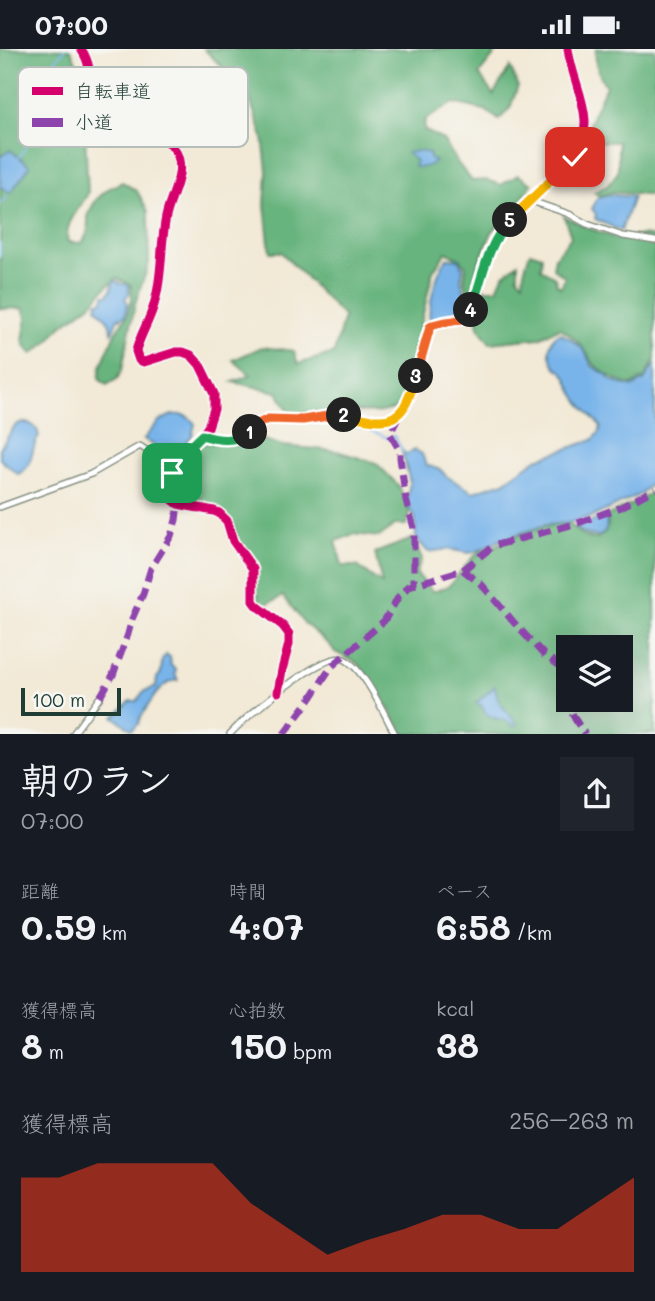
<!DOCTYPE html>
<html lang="ja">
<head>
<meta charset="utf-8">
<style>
  :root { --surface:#171b24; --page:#20242c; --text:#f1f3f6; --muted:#9ea1a6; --accent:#c8321e }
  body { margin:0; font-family:Mali,"Klee One",sans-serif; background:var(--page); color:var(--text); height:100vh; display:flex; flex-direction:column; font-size:26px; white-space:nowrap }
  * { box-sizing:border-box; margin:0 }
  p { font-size:23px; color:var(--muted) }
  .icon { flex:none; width:38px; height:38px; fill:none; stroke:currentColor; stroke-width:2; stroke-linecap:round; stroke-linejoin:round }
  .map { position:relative; height:685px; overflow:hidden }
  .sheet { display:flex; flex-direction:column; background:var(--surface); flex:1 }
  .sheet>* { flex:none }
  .fabs { position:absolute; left:556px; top:586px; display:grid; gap:14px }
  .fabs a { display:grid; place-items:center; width:77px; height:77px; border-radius:0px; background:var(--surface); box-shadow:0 7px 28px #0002; font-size:35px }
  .scale { position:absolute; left:21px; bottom:18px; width:100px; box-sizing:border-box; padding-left:7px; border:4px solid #1f3d34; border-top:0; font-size:19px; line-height:24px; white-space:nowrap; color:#1f3d34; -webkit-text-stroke:5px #f6f6f2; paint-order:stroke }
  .pin { position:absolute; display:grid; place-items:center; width:60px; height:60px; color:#fff; margin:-30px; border-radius:14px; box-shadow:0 4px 10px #0006 }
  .km { position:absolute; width:35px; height:35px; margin:-18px; border-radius:50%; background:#222; color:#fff; font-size:19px; line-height:35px; text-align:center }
  .round { display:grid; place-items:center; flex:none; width:74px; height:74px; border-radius:0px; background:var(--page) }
  .summary { display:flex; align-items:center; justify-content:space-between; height:119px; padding:0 21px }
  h1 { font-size:38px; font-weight:800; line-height:52px }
  .metrics { display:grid; grid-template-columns:repeat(3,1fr); gap:10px; height:119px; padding:7px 21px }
  .metrics div { display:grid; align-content:center }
  .metrics b { font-size:35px; font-weight:800 }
  .metrics small { font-size:19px; font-weight:400 }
  .metrics p { font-size:19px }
  .chart { height:196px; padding:14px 21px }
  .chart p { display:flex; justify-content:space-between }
  .chart svg { width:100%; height:126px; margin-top:7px; fill:var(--accent); opacity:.7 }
  .status { display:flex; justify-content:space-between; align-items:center; height:49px; padding:0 35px; background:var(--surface); direction:ltr }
  .status svg { height:19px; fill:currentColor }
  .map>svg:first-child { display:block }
  .forest { fill:#68b47e; stroke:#447859; stroke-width:2; fill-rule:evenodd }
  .water { fill:#78b4ea; stroke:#4c788f; stroke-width:2 }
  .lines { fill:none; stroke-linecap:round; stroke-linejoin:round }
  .stream { stroke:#78b4ea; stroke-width:2 }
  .street-casing { stroke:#889385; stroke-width:8 }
  .street { stroke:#fff; stroke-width:5 }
  .quiet { stroke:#8e44ad; stroke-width:7; stroke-dasharray:14 7; stroke-linecap:butt }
  .cycleway-casing { stroke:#f6f6f2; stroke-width:13 }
  .cycleway { stroke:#d6006c; stroke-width:9 }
  .split-1-casing { stroke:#fff; stroke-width:14 }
  .split-2-casing { stroke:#fff; stroke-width:14 }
  .split-3-casing { stroke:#fff; stroke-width:14 }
  .split-4-casing { stroke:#fff; stroke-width:14 }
  .split-5-casing { stroke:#fff; stroke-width:14 }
  .split-6-casing { stroke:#fff; stroke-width:14 }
  .split-1 { stroke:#22a559; stroke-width:9 }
  .split-2 { stroke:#f0652b; stroke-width:9 }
  .split-3 { stroke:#f5b400; stroke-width:9 }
  .split-4 { stroke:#f0652b; stroke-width:9 }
  .split-5 { stroke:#22a559; stroke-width:9 }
  .split-6 { stroke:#f5b400; stroke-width:9 }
  .key { fill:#f6f6f2; stroke:#b6beb9; stroke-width:2 }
  .key-label { font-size:19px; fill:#1f3d34 }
</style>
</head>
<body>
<div class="status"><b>07:00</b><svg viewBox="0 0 49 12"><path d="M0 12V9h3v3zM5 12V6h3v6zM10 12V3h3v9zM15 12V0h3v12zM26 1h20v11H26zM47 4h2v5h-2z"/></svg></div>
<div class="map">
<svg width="655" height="685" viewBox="0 0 655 685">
  <rect width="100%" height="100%" fill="#f6f6f2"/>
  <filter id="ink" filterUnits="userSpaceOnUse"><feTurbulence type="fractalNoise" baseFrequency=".0143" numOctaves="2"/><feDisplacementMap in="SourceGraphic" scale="14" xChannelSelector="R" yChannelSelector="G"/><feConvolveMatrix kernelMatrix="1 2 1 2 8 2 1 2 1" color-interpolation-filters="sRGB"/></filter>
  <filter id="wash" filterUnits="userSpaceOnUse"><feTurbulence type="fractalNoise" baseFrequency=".00686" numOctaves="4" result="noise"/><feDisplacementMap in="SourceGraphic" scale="28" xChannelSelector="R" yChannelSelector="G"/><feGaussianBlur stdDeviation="1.57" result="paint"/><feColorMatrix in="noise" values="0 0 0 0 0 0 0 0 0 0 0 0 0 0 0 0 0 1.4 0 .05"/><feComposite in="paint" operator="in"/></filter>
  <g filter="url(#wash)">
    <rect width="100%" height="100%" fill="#f2e9d6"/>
    <!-- forest -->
    <path class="forest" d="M0 0H68L71 1 79 20 83 42 88 144C80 160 63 174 68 193L82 194 88 183V165L96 151 108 140 122 133 137 142 148 162 149 214 135 255 122 321 117 330 107 336 99 330 101 317 116 282 127 267 132 250 131 236 117 229 107 237 90 256 60 278 47 294 32 305C17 291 26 287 26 271 26 267 24 262 23 259L0 260Z
      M204 0H499L479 25 493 46 510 18 518 37 510 59 499 71 485 61 453 54 425 71 424 81 443 91 459 116 472 132 486 131 501 136 518 126 532 135 517 156 492 183 479 213 471 251 464 232 466 218 461 210 446 203 433 222 422 269 407 344 395 360 376 364 347 362 290 364 277 343 233 333 251 326 233 311 262 298 294 302 298 315 334 304 344 268 281 203H270L265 156 267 122 263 88 247 43Z
      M596 0H655V147L613 143 599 147 594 143 607 137 618 123V93H588L590 73 606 37C599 27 594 14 596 0Z
      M564 167 586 178 618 190 642 186 655 188V310L645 329 632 336C618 333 602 324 592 313 590 310 589 306 586 303 580 293 570 285 560 279L539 289 490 294 480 281 474 261 482 240H497L503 226 518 214V228L523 233 524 222 530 203 542 207 541 220 555 228 557 236 561 238 565 228 553 219 555 208 571 188Z
      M254 388 283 397 337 402 376 414 399 437 410 466 406 476H395L379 488 354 485 336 492 342 517H357L382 535 375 504 412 490 422 509 416 524 433 543 449 537 471 510 478 504 527 483 549 477 569 475C578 483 593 498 604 484 609 477 609 474 606 467L632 455 655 441V685H404L368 627 357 614 335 603 330 596 305 575 283 547 262 557 255 540 256 522 254 514 237 491 225 464 215 458 177 450 172 440 176 421 181 411 200 395 231 393ZM569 598H621V651H569Z"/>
    <!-- water -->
    <path class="water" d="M10 101 30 117 10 144 0 137V108Z
      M419 102 429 104 430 110 435 112C429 118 423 119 414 118L416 112 407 104Z
      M611 146 633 148 621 182 595 170 596 165 592 160 597 149Z
      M447 209 459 210 463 219 461 231 468 255 464 263 448 269 432 270 429 268C431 247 435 226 447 209Z
      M114 231 122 235H126L129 237V244L125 250 128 254 125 267 121 268V270L118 269 112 283 109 273 96 258 98 255 97 253 103 252 104 246H107L111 241Z
      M560 284 571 290 584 301 592 317 607 326 611 331 621 335 632 338 644 332 655 315V431L641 445 594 467 568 474 545 476 500 491 475 503 468 504 448 500 428 503 416 489 415 468 409 459 407 451 410 433 402 402 407 405 415 401 422 405 426 416 441 421 446 427 473 443 504 433 537 410 593 391 599 384 601 377C591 367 582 358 575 346 571 340 569 332 565 326 559 318 563 325 556 318 547 307 547 291 560 284Z
      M172 366C182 365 189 366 195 375L192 387 173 407 169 406 144 390 159 372Z
      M20 374C30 373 37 377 39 387 30 400 34 419 18 425L0 410V399L15 377Z
      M605 468C613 492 588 491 575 478Z
      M166 606 170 608 171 617 176 620 175 625 178 631C160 632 149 656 140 669L139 674 132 681 114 668 130 652H137L143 643 156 638 157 629 161 624 162 611Z
      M495 637 498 651 517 675 515 678 506 671H500L487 666 481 656 476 654Z"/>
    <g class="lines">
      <!-- stream -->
      <path class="stream" d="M19 108 30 91 29 87 40 62V43L45 24 65 0
        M0 155 7 148
        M0 194V207
        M330 372 370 381 388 389 394 387 404 404"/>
    </g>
  </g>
  <g filter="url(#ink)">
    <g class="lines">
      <!-- street casing -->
      <g class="street-casing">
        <path id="street" d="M81 0C85 6 88 13 89 20 92 38 83 61 93 78 106 101 139 83 158 88 165 90 171 95 175 101 188 122 170 147 166 168 160 196 163 225 155 252 151 270 140 285 136 302L139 311 144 313 176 303H183L191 306 200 316 214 345V360L208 378 202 386 176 411 171 424 170 444 173 451 178 455 214 462 219 464 227 472 233 492 253 520V552L256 556 283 577 289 585V595L282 621 278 643
          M531 152 569 165 587 175 623 187 655 192
          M202 386C217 391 235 394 248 384 256 378 260 371 270 370 281 369 292 372 302 371 321 370 334 365 355 367 370 368 388 376 401 363 417 347 421 301 430 278 441 270 457 273 469 266L488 205 500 182 575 108C599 69 573 39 568 0
          M0 458 91 425 140 397 165 414 173 417
          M73 685 100 648
          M230 685C244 669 324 601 344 610 364 619 384 665 395 685"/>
      </g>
      <!-- street -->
      <use href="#street" class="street"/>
      <!-- quiet -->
      <path class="quiet" d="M399 367 390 385 400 402V409L406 451 414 479V535
        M463 521 482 536 517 577 544 606 566 621C564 650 568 662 585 685
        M100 648 113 626 128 585 132 570 143 545 151 519 171 487 176 471 178 455
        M284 685 311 649 331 618 384 572 399 547 409 537 463 521 493 497 578 474 621 458 655 440"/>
      <!-- cycleway casing -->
      <g class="cycleway-casing">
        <path id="cycleway" d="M81 0C85 6 88 13 89 20 92 38 83 61 93 78 106 101 139 83 158 88 165 90 171 95 175 101 188 122 170 147 166 168 160 196 163 225 155 252 151 270 140 285 136 302L139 311 144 313 176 303H183L191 306 200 316 214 345V360L208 378 202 386 176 411 171 424 170 444 173 451 178 455 214 462 219 464 227 472 233 492 253 520V552L256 556 283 577 289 585V595L282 621 278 643
          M202 386C217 391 235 394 248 384 256 378 260 371 270 370 281 369 292 372 302 371 321 370 334 365 355 367 370 368 388 376 401 363 417 347 421 301 430 278 441 270 457 273 469 266L488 205 500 182 575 108C599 69 573 39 568 0"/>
      </g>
      <!-- cycleway -->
      <use href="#cycleway" class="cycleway"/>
    </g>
  </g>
  <g class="lines" filter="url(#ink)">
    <!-- split-1 casing -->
    <g class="split-1-casing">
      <path id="split-1" d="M172 424 176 411 202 386C220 392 233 393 250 383"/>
    </g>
    <!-- split-2 casing -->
    <g class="split-2-casing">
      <path id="split-2" d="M250 383 256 376 268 370 303 371 334 366H344"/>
    </g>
    <!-- split-3 casing -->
    <g class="split-3-casing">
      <path id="split-3" d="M344 366C355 367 367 371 378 371 404 373 410 347 416 327"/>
    </g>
    <!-- split-4 casing -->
    <g class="split-4-casing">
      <path id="split-4" d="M416 327 430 278C442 269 465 277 471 261"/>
    </g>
    <!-- split-5 casing -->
    <g class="split-5-casing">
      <path id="split-5" d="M471 261C483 229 486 196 510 171"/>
    </g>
    <!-- split-6 casing -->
    <g class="split-6-casing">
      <path id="split-6" d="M510 171 575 108"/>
    </g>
    <!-- split-1 -->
    <use href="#split-1" class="split-1"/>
    <!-- split-2 -->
    <use href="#split-2" class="split-2"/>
    <!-- split-3 -->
    <use href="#split-3" class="split-3"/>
    <!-- split-4 -->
    <use href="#split-4" class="split-4"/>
    <!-- split-5 -->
    <use href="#split-5" class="split-5"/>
    <!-- split-6 -->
    <use href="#split-6" class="split-6"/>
  </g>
  <!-- legend -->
  <rect x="18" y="18" width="230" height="80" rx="10" class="key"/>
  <rect x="32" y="38" width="31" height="8" fill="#d6006c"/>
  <rect x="32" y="69" width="31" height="9" fill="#8e44ad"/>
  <g class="key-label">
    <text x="75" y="49">自転車道</text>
    <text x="75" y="80">小道</text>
  </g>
</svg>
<div class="fabs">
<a><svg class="icon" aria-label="layers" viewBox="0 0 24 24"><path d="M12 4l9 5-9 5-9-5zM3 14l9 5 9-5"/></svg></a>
</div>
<div class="scale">100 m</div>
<div class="pin" style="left:172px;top:424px;background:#1e9e55"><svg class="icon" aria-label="arrive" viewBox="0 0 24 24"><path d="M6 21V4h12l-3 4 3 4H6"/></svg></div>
<div class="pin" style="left:575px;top:108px;background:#d93025"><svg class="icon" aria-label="check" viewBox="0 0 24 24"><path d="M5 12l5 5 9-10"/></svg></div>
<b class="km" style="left:250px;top:383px">1</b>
<b class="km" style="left:344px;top:366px">2</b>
<b class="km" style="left:416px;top:327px">3</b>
<b class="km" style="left:471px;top:261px">4</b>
<b class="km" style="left:510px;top:171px">5</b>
</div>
<section class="sheet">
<div class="summary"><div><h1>朝のラン</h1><p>07:00</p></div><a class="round"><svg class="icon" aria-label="share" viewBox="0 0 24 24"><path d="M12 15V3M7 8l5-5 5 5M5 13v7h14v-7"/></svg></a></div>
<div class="metrics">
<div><p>距離</p><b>0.59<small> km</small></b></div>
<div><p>時間</p><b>4:07</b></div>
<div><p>ペース</p><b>6:58<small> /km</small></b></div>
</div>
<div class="metrics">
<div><p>獲得標高</p><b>8<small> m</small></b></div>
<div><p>心拍数</p><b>150<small> bpm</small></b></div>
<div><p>kcal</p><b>38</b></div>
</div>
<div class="chart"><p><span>獲得標高</span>256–263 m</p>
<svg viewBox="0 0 160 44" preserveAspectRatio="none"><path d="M0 44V11L10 11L20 6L30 6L40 6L50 6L60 20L70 29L80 38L90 33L100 29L110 24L120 24L130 29L140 29L150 20L160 11V44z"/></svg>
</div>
</section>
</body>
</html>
